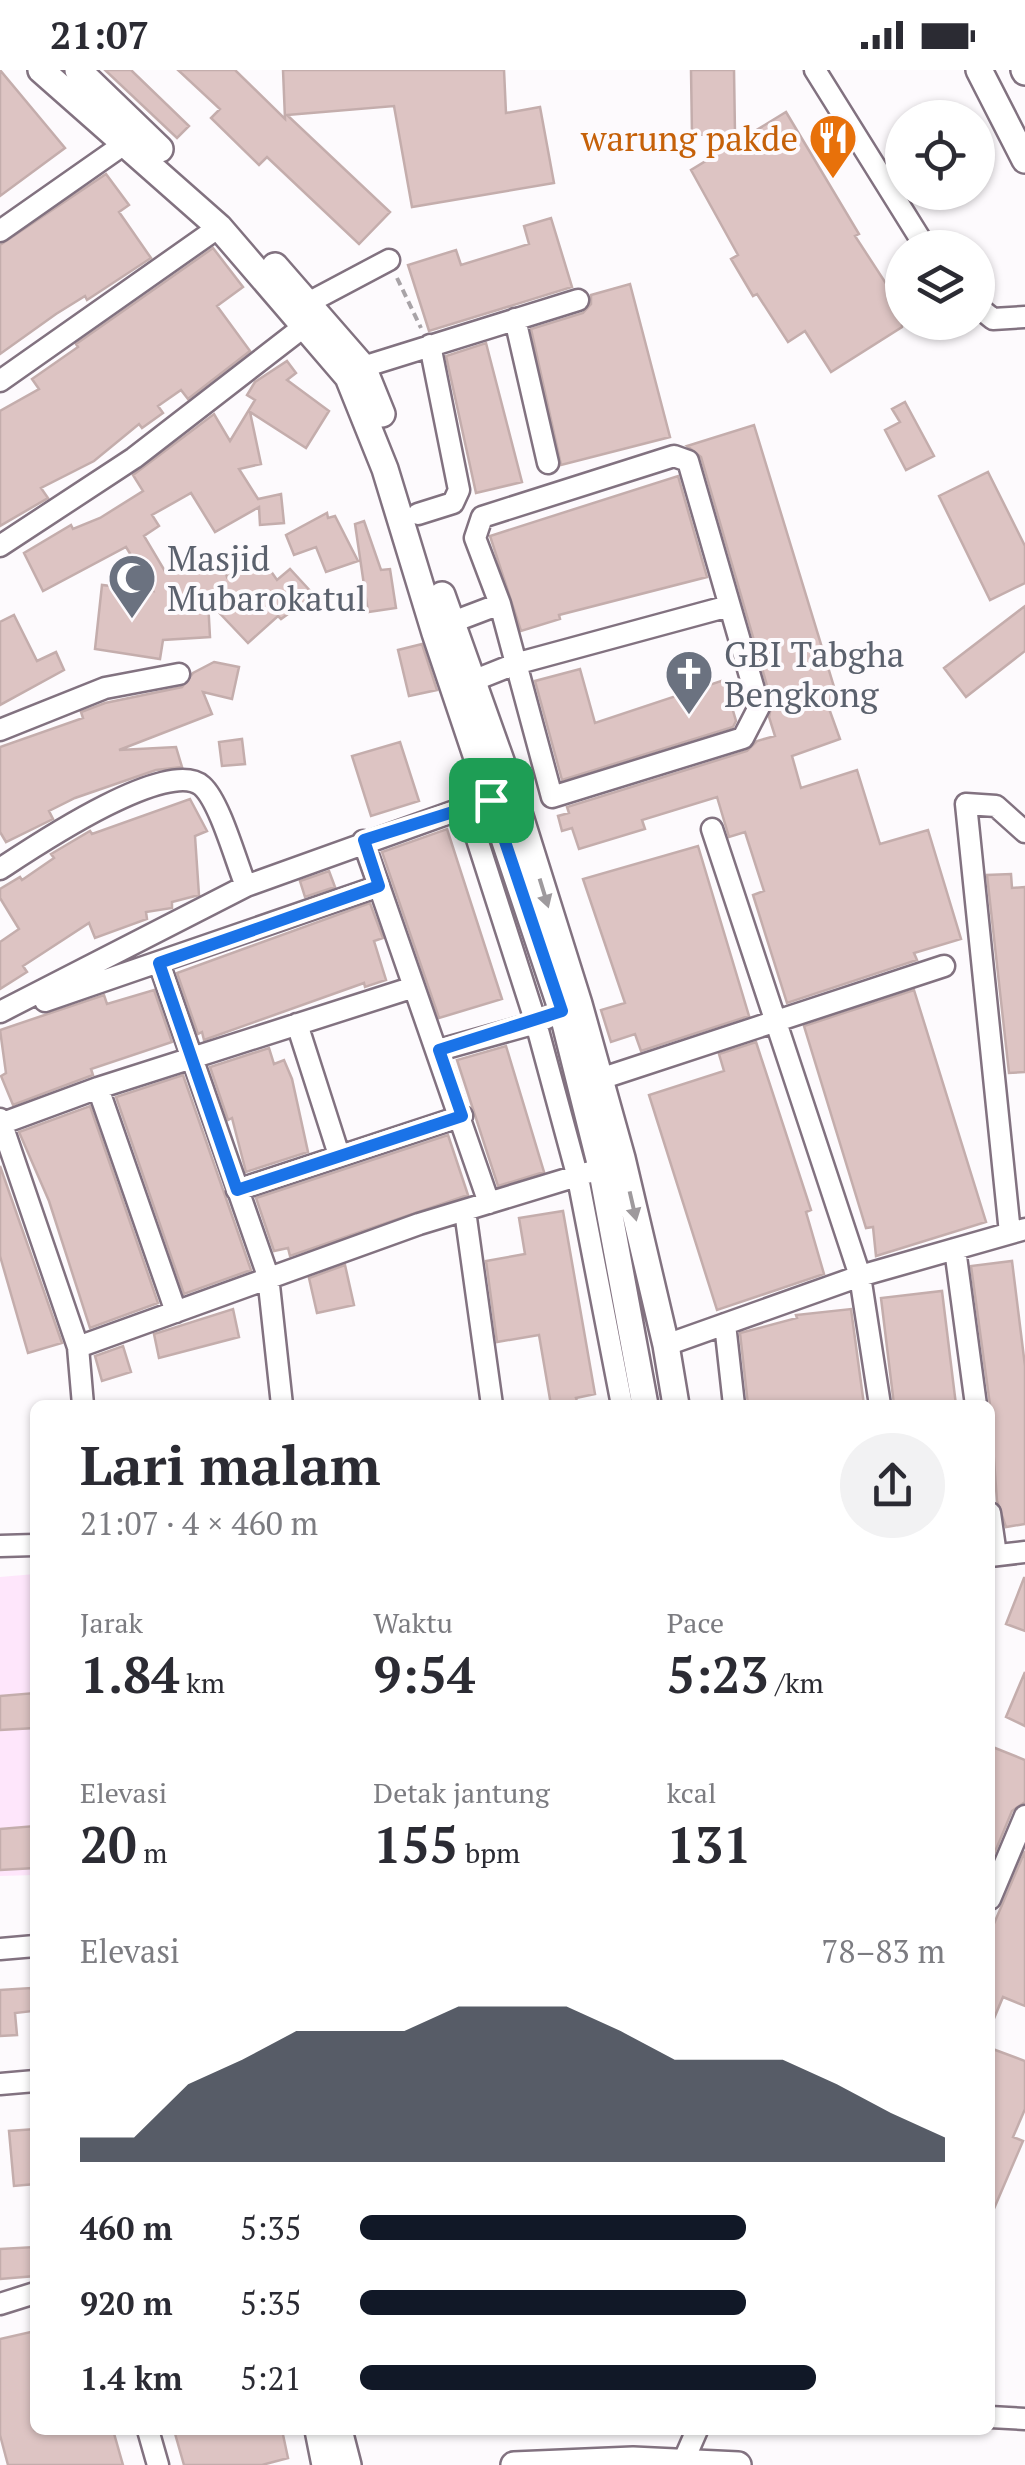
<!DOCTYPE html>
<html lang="id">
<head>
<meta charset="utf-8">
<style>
  :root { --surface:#fff; --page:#f2f2f3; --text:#2b2b33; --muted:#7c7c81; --accent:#111827 }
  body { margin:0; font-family:"PT Serif",serif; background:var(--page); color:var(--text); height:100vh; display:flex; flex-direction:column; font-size:38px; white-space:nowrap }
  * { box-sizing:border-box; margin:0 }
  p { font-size:32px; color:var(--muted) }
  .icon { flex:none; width:55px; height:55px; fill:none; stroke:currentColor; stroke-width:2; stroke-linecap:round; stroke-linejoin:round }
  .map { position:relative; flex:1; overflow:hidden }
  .sheet { position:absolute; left:30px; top:1330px; width:965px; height:1035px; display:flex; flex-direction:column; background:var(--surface); border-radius:15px; box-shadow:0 2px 8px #0004 }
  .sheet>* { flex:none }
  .fabs { position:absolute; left:885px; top:30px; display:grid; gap:20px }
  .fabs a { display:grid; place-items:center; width:110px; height:110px; border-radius:50%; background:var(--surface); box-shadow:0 2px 8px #0004; font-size:50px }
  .pin { position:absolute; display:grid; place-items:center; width:85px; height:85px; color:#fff; margin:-42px; border-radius:20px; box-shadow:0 5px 15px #0006 }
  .round { display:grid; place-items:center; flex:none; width:105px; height:105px; border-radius:52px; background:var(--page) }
  .head { display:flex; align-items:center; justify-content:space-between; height:170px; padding:0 50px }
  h1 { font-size:55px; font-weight:700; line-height:75px }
  .metrics { display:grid; grid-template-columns:repeat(3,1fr); gap:15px; height:170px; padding:10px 50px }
  .metrics div { display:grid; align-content:center }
  .metrics b { font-size:50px; font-weight:700 }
  .metrics small { font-size:28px; font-weight:400 }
  .metrics p { font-size:28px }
  .chart { height:280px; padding:20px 50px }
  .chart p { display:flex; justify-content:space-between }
  .chart svg { width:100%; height:180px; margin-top:10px; fill:var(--accent); opacity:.7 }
  ul { padding:0 50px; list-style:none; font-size:32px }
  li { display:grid; grid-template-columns:160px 120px 1fr; align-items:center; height:75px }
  li i { height:25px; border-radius:12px; background:var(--accent) }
  .status { display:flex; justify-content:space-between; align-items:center; height:70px; padding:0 50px; background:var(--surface); direction:ltr }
  .status svg { height:28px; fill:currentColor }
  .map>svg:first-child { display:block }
  .built { fill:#fee6fb }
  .building { fill:#ddc4c3; stroke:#c4adac; stroke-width:2.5 }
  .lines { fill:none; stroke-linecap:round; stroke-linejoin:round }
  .minor-casing { stroke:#827280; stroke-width:25 }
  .major-casing { stroke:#827280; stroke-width:30 }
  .path { stroke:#a8a3a7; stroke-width:4; stroke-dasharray:8 5; stroke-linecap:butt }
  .minor { stroke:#fff; stroke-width:20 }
  .major { stroke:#fff; stroke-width:25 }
  .oneway { fill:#9e9a9d }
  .route-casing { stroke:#fff; stroke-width:20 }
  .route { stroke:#1a73e8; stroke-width:12 }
  .labels { text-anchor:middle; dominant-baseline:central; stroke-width:8; stroke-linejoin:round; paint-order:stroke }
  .food-label { font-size:35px; fill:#c56008; stroke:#fdfafd; text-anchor:end }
  .worship-label { font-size:35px; fill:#5b616d; stroke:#fdfafd; text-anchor:start }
</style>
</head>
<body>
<div class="status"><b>21:07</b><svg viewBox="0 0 49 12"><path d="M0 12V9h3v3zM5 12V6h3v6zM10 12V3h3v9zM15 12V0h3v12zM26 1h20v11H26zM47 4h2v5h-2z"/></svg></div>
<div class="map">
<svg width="1025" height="2395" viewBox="0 0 1025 2395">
  <rect width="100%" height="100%" fill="#fdfafd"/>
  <!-- built -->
  <path class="built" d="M35 1504V1805L0 1806V1507Z"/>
  <!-- building -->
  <path class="building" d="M0 0 65 78 0 126Z
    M105 0H131L189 56 177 68Z
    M178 0H235L285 49 283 0H504L506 43 540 37 554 113 412 137 394 36 287 45 390 142 359 174 267 87 259 95 211 48 220 39Z
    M691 0H734L735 64 692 65Z
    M786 42 859 164 855 166 902 238V257L831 302 805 261 788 272 757 224 753 226 731 189 738 185 691 100Z
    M106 104 129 135 119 142 151 188 87 230 85 226 56 244 0 284V175Z
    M551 148 572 217 429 261 408 195 456 180 461 195 529 174 524 156Z
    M213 178 243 217 217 236 250 281 188 329 181 320 158 336 163 343 142 358 139 354 94 391 41 418 48 428 0 456V341L39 319 32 309 78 277 76 274Z
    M630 214 670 367 561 395 531 259 583 243 591 234V225Z
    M486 273 522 412 476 423 446 286Z
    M287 291 296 303 287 310 329 341 306 378 250 342 261 394 239 399 258 429 281 424 284 453 260 455 259 437 215 462 191 423 152 445 159 456 144 466 166 503 220 484 227 507 259 484 277 510 290 499 314 525 281 549 278 546 248 573 208 531 210 567 163 570 160 589 95 579 102 515 153 521 126 477 43 521 24 483 71 455 73 459 100 448 143 421 133 405 214 344 230 371 255 330 247 325 255 312Z
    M905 332 934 386 906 400 885 360 900 352 892 339Z
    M754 355 838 630 827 633 840 669 792 686 801 718 857 700 880 774 928 760 961 869 914 883 917 890 787 933 753 825 764 821 745 762 729 767 717 727 642 750 645 759 579 779 572 758 562 761 558 746 569 743 567 737 747 681 757 671 775 666 769 647 772 633 701 387 687 376Z
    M988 402 1025 476V513L990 530 939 426Z
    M678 406 707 507 559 545 560 549 521 561 490 466Z
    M327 443 328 448 335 446 358 491 326 502 316 477 294 485 286 465Z
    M364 451 381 500 390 499 396 538 368 542 355 454Z
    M1025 536V581L966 627 944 598Z
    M14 545 37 591 56 582 64 600 0 635V552Z
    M422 574 437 620 409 626 398 580Z
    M214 592 239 597 232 629 203 622 212 644 119 680 176 677 182 697 156 700 75 728 49 741 53 749 6 772 0 762V677L83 648 81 642 105 633 182 617 193 603Z
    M580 599 595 653 724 610 736 651 733 657 562 710 535 611Z
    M242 669 245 694 222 696 219 672Z
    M400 672 419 731 371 746 352 686Z
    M190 729 207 761 195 766 199 825 172 832V838L146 842 147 849 95 868 89 853 23 896 27 902 0 919V872L19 859 0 828V819L20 807 22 810 54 788 51 784 90 761 92 764Z
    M447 759 502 929 439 948 382 782Z
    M698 776 749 946 641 981 635 964 611 972 601 940 625 933 583 809Z
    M329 801 335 817 305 827 300 811Z
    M1011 804 1012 818 1025 817V1002L1009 1003 987 805Z
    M370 833 383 868 374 871 386 910 365 917 364 913 204 970 202 962 198 964 177 903Z
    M154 920 172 972 91 999 93 1005 13 1035 1 1006 6 1003 0 960 104 925 107 934Z
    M914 920 986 1152 876 1186 873 1157 866 1158 804 956Z
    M756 972 811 1140 806 1142 824 1204 717 1240 649 1025 724 1001 719 984Z
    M506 976 544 1102 498 1116 457 990Z
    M269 978 274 994 284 990 292 1009 308 1082 246 1102 232 1048 228 1050 210 997Z
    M183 1005 251 1200 184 1224 116 1027Z
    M90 1036 158 1233 90 1258 49 1131 19 1062Z
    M448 1065 468 1125 290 1186 288 1178 274 1181 256 1128Z
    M0 1096 62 1273 28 1283 0 1186Z
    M563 1141 595 1324 576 1328 578 1335H551L539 1265 497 1272 486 1191 525 1184 519 1148Z
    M1012 1191 1025 1296V1454L1006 1457 997 1431 990 1335 971 1196Z
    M345 1195 354 1235 317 1243 309 1208Z
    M942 1221 956 1335H894L881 1228Z
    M233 1239 239 1267 159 1288 154 1264Z
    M851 1239 864 1335H748L740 1263 797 1248 796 1245Z
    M123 1276 131 1302 102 1311 95 1286Z
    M1024 1508H1025V1561L1006 1554Z
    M1025 1602V1656L1006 1647Z
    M35 1623V1658L0 1660V1626Z
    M990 1676 1025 1690V1732L1012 1741 990 1794Z
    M35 1756V1798L0 1800V1759Z
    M1025 1781V1936L1003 1927 990 1958V1863Z
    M31 1918 33 1941 15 1943 17 1965 0 1966V1920Z
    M990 1978 1025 1991V2039L1013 2067 1023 2071 990 2148Z
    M35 2059V2114L14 2116 9 2061Z
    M35 2177V2206L0 2209V2179Z
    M35 2261V2360H113L123 2395H8L0 2365V2269Z
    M174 2360H282L288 2388 262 2395H184Z"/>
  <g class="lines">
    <!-- minor casing -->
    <g class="minor-casing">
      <path id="minor" d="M815 0 926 178
        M0 161 127 72
        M306 234 389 190
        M978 237 993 249 1025 247
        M515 249 548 393
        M363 297 578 230
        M0 311 219 157
        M674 386 688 391 759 637 743 668 552 727 500 534 475 468 482 447Z
        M418 444 453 433 459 420 430 275
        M0 476 134 388 302 258
        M450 553 500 534
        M470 612 515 594 729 536
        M0 660 105 618 179 604
        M466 735 536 953 578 1108 622 1335
        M712 759 860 1206 880 1335
        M0 799C32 778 168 686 202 716 220 732 236 792 246 816
        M379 816 489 1133
        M159 893 268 1206 282 1335
        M45 931 379 816 363 771
        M0 942 246 816 480 732
        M297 954 339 1085
        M439 980 536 953 562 941
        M600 1009 944 896
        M98 1018 176 1242
        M0 1049 78 1277 83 1335
        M3 1053 98 1018 414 917
        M237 1120 462 1046
        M465 1141 492 1335
        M1010 1163 966 734 996 736 1025 762
        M955 1179 976 1335
        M725 1254 734 1335
        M666 1275 860 1206 1025 1159
        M78 1277 419 1154 590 1102
        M990 1443 996 1485
        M0 1476 35 1475
        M990 1486 1025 1482
        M990 1829 1025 1746
        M0 1879 35 1876
        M0 2014 35 2011
        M0 2234 35 2223
        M990 2347 1025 2349
        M148 2360 158 2395
        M683 2392 697 2360"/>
    </g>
    <!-- major casing -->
    <g class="major-casing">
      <path id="major" d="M41 0 219 157 348 307 385 399 435 563 562 941 601 1097 645 1335
        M78 0 160 79
        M979 0 1025 90
        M1024 0 1025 2
        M275 196 363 297 382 344
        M442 525 515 730 579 934 622 1088 666 1275 676 1335
        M318 2360 325 2395
        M339 2360 348 2395
        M514 2395 633 2390 738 2395"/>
    </g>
    <!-- path -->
    <path class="path" d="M397 208 421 258"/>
    <!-- minor -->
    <use href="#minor" class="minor"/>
    <!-- major -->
    <use href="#major" class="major"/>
  </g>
  <!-- one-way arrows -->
  <defs><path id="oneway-solid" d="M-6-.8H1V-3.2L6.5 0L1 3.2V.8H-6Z" transform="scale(2.5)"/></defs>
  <g class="oneway">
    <use href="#oneway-solid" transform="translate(544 823) rotate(73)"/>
    <use href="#oneway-solid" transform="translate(633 1136) rotate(77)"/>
  </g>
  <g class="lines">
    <!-- route casing -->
    <g class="route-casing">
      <path id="route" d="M491 730 562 941 439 980 462 1046 237 1120 159 893 379 816 364 770Z"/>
    </g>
    <!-- route -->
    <use href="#route" class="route"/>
  </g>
  <!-- icons -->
  <defs>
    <g id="restaurant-pin" transform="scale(2.5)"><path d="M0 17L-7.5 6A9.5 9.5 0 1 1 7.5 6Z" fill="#e8710a" stroke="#fdfafd"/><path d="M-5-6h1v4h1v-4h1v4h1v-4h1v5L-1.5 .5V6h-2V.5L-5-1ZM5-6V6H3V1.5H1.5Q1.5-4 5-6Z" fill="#fff"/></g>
    <g id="mosque-pin" transform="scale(2.5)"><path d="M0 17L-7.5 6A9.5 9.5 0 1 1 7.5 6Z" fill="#6b7280" stroke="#fdfafd"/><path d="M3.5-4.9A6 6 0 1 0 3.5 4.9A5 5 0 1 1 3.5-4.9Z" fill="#fff"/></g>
    <g id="church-pin" transform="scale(2.5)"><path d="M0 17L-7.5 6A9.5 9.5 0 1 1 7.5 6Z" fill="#6b7280" stroke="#fdfafd"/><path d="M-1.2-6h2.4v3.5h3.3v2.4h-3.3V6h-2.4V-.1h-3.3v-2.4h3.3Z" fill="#fff"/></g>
  </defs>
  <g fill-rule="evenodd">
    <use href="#restaurant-pin" x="833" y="68"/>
    <use href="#mosque-pin" x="132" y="508"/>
    <use href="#church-pin" x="689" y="604"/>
  </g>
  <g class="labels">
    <!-- food labels -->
    <g class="food-label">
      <text x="798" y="68">warung pakde</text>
    </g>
    <!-- worship labels -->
    <g class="worship-label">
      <text x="167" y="488">Masjid<tspan x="167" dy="40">Mubarokatul</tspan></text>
      <text x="724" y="584">GBI Tabgha<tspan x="724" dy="40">Bengkong</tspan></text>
    </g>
  </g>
</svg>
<div class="fabs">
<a><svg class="icon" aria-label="locate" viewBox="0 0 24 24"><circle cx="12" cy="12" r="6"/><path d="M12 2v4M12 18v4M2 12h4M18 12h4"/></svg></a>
<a><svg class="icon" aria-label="layers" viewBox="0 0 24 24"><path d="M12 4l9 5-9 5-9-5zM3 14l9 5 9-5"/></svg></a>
</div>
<div class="pin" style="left:491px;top:730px;background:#1e9e55"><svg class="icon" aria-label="arrive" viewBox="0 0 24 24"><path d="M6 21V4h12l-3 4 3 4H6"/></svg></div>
<section class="sheet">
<div class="head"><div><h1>Lari malam</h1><p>21:07 · 4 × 460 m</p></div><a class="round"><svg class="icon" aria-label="share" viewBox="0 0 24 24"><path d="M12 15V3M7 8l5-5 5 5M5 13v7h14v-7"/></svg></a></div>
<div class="metrics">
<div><p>Jarak</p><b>1.84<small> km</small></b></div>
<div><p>Waktu</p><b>9:54</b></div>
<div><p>Pace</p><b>5:23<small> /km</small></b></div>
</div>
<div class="metrics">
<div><p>Elevasi</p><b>20<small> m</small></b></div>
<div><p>Detak jantung</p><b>155<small> bpm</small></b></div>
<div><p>kcal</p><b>131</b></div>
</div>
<div class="chart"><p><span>Elevasi</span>78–83 m</p>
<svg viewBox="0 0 160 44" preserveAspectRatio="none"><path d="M0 44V38L10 38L20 25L30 19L40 12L50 12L60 12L70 6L80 6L90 6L100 12L110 19L120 19L130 19L140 25L150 32L160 38V44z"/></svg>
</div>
<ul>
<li><b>460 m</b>5:35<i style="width:66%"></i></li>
<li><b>920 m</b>5:35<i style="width:66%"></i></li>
<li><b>1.4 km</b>5:21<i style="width:78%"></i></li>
</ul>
</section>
</div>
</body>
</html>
